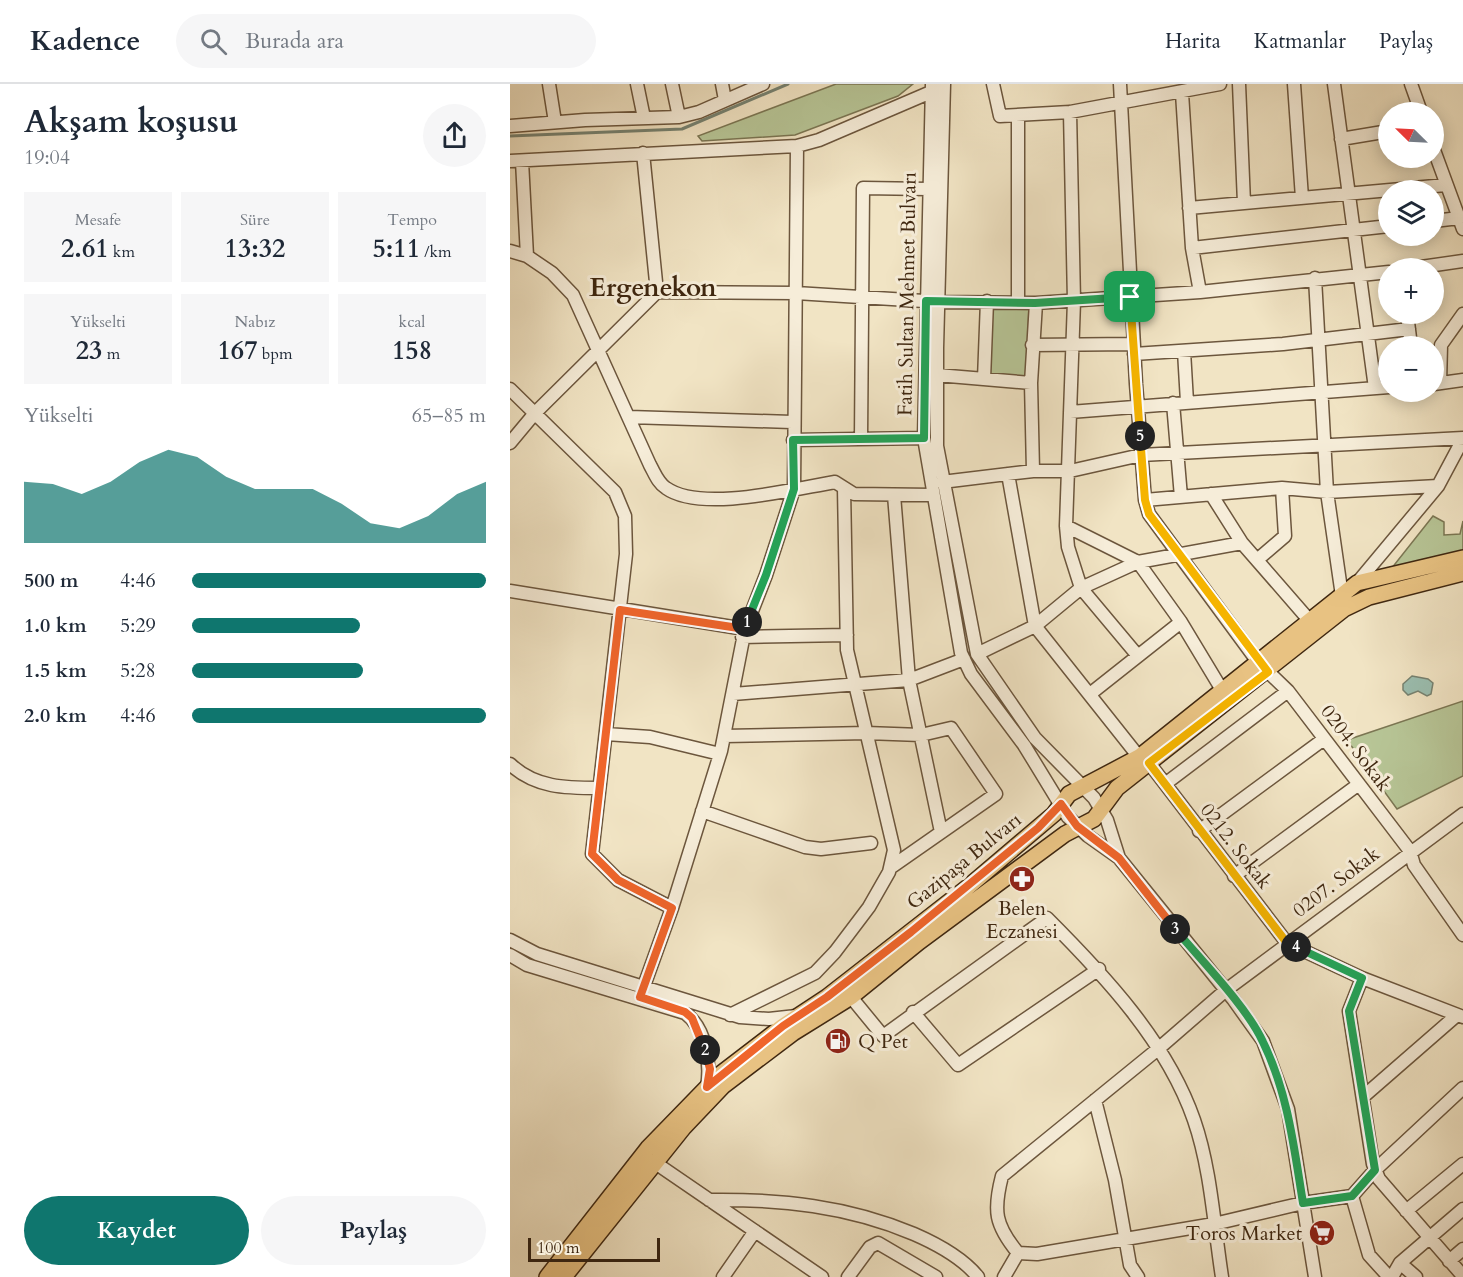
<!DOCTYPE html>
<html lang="tr">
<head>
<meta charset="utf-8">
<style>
  :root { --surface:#fff; --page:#f6f6f7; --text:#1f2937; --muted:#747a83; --line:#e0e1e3; --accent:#0f766e }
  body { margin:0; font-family:Cardo,serif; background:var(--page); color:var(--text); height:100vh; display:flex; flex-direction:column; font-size:22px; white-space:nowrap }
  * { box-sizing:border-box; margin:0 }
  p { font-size:20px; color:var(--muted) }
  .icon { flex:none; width:33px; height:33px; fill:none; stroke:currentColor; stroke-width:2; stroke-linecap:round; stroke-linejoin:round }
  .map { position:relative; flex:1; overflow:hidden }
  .side { display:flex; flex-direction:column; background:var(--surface); width:510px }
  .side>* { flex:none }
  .needle { width:39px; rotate:294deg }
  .controls { position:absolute; left:868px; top:18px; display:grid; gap:12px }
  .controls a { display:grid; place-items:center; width:66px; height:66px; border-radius:50%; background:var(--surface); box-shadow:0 3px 15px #0003; font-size:30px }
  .scale { position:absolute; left:18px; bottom:15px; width:132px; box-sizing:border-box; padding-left:6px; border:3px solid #3f2710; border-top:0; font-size:16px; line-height:21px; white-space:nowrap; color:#3f2710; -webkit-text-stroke:4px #f6edd9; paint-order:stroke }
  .pin { position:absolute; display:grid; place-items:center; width:51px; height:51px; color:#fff; margin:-26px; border-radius:12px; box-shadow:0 3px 9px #0006 }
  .km { position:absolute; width:30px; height:30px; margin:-15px; border-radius:50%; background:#222; color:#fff; font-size:16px; line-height:30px; text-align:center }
  .round { display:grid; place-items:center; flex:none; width:63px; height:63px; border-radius:32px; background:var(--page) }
  .head { display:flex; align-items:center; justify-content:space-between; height:102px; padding:0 24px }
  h1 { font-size:33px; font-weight:700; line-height:45px }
  .stats { display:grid; grid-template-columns:repeat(3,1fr); gap:9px; height:102px; padding:6px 24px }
  .stats div { display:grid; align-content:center; border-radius:0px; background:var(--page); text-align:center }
  .stats b { font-size:26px; font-weight:700 }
  .stats small { font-size:16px; font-weight:400 }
  .stats p { font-size:16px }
  .chart { height:168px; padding:12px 24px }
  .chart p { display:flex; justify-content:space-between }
  .chart svg { width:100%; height:108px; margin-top:6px; fill:var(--accent); opacity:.7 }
  .primary-button { display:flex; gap:12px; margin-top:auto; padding:12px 24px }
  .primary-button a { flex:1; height:69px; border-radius:36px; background:var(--accent); color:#fff; font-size:24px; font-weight:700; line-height:69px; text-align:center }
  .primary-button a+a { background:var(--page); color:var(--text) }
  ul { padding:0 24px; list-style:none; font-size:20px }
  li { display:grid; grid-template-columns:96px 72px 1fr; align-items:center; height:45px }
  li i { height:15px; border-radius:8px; background:var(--accent) }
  header { display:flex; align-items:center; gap:36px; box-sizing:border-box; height:84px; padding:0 30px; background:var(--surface); border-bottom:2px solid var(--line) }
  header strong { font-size:28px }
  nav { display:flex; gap:33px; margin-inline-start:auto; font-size:21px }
  .search { width:420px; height:54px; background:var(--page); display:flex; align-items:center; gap:15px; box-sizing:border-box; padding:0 21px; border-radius:33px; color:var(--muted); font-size:22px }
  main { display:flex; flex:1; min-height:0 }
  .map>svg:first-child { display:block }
  .green { fill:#b7c596; stroke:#7b7653; stroke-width:1.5 }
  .water { fill:#9bbfb1; stroke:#768271; stroke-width:1.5 }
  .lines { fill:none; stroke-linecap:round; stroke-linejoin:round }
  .stream { stroke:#768271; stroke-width:3 }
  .minor-casing { stroke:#6c563d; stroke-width:15 }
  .major-casing { stroke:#3f2710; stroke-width:18 }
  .minor { stroke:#f6edd9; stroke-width:12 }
  .major { stroke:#e8c282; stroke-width:15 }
  .split-1-casing { stroke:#fff; stroke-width:12 }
  .split-2-casing { stroke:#fff; stroke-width:12 }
  .split-3-casing { stroke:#fff; stroke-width:12 }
  .split-4-casing { stroke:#fff; stroke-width:12 }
  .split-5-casing { stroke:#fff; stroke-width:12 }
  .split-6-casing { stroke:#fff; stroke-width:12 }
  .split-1 { stroke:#22a559; stroke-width:8 }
  .split-2 { stroke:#f0652b; stroke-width:8 }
  .split-3 { stroke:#f0652b; stroke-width:8 }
  .split-4 { stroke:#22a559; stroke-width:8 }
  .split-5 { stroke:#f5b400; stroke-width:8 }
  .split-6 { stroke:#f5b400; stroke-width:8 }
  .labels { text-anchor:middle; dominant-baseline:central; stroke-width:6; stroke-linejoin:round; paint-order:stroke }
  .street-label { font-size:20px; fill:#3f2710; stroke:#f6edd9 }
  .poi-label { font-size:20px; fill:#3f2710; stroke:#f6edd9 }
  .district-label { font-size:26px; font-weight:bold; fill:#3f2710; stroke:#f6edd9 }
</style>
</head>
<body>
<header>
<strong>Kadence</strong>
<div class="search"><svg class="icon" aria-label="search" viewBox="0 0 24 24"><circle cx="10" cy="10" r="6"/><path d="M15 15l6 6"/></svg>Burada ara</div>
<nav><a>Harita</a><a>Katmanlar</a><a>Paylaş</a></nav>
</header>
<main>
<section class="side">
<div class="head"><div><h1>Akşam koşusu</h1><p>19:04</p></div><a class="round"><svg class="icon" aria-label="share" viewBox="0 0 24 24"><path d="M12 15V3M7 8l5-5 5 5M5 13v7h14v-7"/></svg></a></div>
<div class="stats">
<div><p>Mesafe</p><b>2.61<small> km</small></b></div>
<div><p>Süre</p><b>13:32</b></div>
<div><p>Tempo</p><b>5:11<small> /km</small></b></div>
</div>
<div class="stats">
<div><p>Yükselti</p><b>23<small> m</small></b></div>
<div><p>Nabız</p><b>167<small> bpm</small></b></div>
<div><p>kcal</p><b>158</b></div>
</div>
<div class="chart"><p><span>Yükselti</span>65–85 m</p>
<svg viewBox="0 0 160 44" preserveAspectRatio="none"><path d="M0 44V19L10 20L20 24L30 19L40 11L50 6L60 9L70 17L80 22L90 22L100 22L110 28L120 36L130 38L140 33L150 24L160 19V44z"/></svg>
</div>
<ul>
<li><b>500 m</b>4:46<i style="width:100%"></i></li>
<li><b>1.0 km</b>5:29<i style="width:57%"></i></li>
<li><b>1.5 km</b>5:28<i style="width:58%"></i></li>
<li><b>2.0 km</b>4:46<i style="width:100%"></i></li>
</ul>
<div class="primary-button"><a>Kaydet</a><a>Paylaş</a></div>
</section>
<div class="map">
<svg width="953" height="1193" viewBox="0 0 953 1193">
  <rect width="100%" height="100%" fill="#f1e4c4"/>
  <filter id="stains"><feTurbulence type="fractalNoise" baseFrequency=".00333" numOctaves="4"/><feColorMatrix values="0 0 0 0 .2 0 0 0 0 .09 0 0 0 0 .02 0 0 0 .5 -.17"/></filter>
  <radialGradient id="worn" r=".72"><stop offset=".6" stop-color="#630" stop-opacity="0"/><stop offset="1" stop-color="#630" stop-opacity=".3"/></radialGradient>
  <!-- green -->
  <path class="green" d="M326 0H403L388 12 285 51 192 57 188 52Z
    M519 218 517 289 513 294 478 290 480 219Z
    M923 432 934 438V451L950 450 953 437V468L881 485Z
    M953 617V692L887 725 837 656Z"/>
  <!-- water -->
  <path class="water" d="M902 592 918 595 923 599 921 610 917 612 908 607 898 611 893 606V600Z"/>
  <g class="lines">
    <!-- stream -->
    <path class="stream" d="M0 52 172 45 278 0"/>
    <!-- minor casing -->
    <g class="minor-casing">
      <path id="minor" d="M39 0 45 38
        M127 0 134 34
        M162 0 169 33
        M212 0 215 16
        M422 0 414 354 451 569 461 590 514 661 558 733 578 752 609 774 723 915 753 957 778 1025 805 1193
        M434 0 427 264V362L467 570 525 654 584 714 597 736 609 774
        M483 0 490 32 560 28 710 0
        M610 0 626 300 635 416 639 430 748 578 778 607 900 767 904 781 953 851
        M729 0 734 119
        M784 0 792 114
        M824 0 865 304
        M901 0 911 28
        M672 9 682 164 690 208
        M560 28 564 217 556 442 558 463 571 504 628 572
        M0 42 75 36 169 33 189 28 253 0
        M831 55 879 47
        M924 66 953 145
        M133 69 147 208
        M0 77 287 62 309 56 421 8
        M12 77 17 172
        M679 124 936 101
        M924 137 949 134
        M682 164 879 142
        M0 167 17 172 42 189 63 211 140 381C145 390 148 399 156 404 191 429 283 405 325 398L344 410 423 411
        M904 184 953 177
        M805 194 817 408 832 512
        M508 218V32
        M897 230 901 262
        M522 261 623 260
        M674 267 677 318
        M624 270 773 260 899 245
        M427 291 521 299
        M474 295 477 217
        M930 299 931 261 953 230
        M924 300 953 296
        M0 305 105 408 115 432 116 470 82 770 108 796 162 824
        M663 319 671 413
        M560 328 879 303
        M119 333 282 338
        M351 355 353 104 418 105
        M283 356 414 354
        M0 359 25 329 147 208 286 209 430 218 526 219 690 208 879 188
        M523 387 521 299 526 219
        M498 390 525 542 629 673
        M432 398 523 387H560L631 371 953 354
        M701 410 732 459 799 536
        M384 411 399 596 431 748
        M635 416 772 404 817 408 928 402
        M556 442 628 478 671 538 712 606
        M747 476 775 452 772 404
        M847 499 928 402 953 355
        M0 507 235 545
        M232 553 337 551
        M467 570 525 542 571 504 628 478 732 459
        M223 610 399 596 454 575
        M580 610 671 538
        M96 650 140 653 210 670
        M214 652 356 649 411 651 441 644 486 710 380 784
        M639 679 777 859 852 894 953 933
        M0 680C25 704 56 704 89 704
        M655 700 778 607
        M192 727 295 763 311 765 361 759
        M953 730 716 906 648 965 492 1092C483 1127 485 1141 508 1169L527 1170 704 1140 793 1119 842 1112 865 1086 953 1004
        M689 747 814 655
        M724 792 849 700
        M0 856 27 870 230 933 259 935 286 932
        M0 871 17 881 175 929C196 944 201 980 197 1003
        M852 894 839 927 863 1080 869 1095 953 1192
        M130 913 162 824 211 667 235 545 256 491 284 405 287 62
        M341 913 373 952 537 834C594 891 657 958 684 1036 701 1085 704 1142 712 1193
        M403 928 448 981 589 885
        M220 931 305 889 325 868 359 823 379 788 384 766 337 566 334 404
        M854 1012 947 931
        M585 1016 605 1096 620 1181 628 1193
        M144 1078 312 1193
        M842 1112 859 1171 879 1193
        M199 1116C270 1115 338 1122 404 1150 427 1160 452 1173 468 1193
        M896 1127 953 1080
        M939 1177 953 1165
        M890 1179 906 1193
        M213 1193 245 1147
        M338 1193 360 1163 368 1159 426 1193
        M494 1193 508 1169
        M882 1193 890 1179 953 1125"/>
    </g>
    <!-- major casing -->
    <g class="major-casing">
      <path id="major" d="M37 1193 138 1064 208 992 273 942 317 913 458 803 544 730 559 710 629 673 847 499 953 474
        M54 1193 174 1043 213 1002 283 949 341 913 409 858 555 750 584 735 607 704 834 525 859 513 953 489"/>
    </g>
    <!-- minor -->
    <use href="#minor" class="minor"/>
    <!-- major -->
    <use href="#major" class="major"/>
  </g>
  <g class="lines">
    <!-- split-1 casing -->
    <g class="split-1-casing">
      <path id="split-1" d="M237 538 256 491 284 405 283 356 414 354 416 217 525 219 620 213"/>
    </g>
    <!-- split-2 casing -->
    <g class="split-2-casing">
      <path id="split-2" d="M195 966 182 934 175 928 130 913 162 824 108 796 82 770 110 526 235 545 237 538"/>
    </g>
    <!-- split-3 casing -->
    <g class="split-3-casing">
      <path id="split-3" d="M195 966 200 985 197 1003 273 942 317 913 401 848 528 744 551 720 567 742 609 774 665 845"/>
    </g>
    <!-- split-4 casing -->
    <g class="split-4-casing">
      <path id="split-4" d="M665 845C691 876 737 923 753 958 778 1009 784 1064 793 1119L842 1112 865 1086 839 927 852 894 786 863"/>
    </g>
    <!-- split-5 casing -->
    <g class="split-5-casing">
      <path id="split-5" d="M630 352 635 416 639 430 758 588 639 679 777 859 786 863"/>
    </g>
    <!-- split-6 casing -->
    <g class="split-6-casing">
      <path id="split-6" d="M620 213 630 352"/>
    </g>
    <!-- split-1 -->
    <use href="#split-1" class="split-1"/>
    <!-- split-2 -->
    <use href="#split-2" class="split-2"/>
    <!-- split-3 -->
    <use href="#split-3" class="split-3"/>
    <!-- split-4 -->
    <use href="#split-4" class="split-4"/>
    <!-- split-5 -->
    <use href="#split-5" class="split-5"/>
    <!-- split-6 -->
    <use href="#split-6" class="split-6"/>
  </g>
  <!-- icons -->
  <defs>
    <g id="pharmacy-disc" transform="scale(1.35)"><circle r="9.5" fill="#8f2418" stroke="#f6edd9"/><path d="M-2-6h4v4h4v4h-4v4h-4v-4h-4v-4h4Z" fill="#fff"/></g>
    <g id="fuel-disc" transform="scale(1.35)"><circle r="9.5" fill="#8f2418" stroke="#f6edd9"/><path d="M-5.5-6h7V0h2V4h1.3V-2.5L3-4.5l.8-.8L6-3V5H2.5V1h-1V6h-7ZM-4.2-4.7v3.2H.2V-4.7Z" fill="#fff"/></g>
    <g id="supermarket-disc" transform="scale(1.35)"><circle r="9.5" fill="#8f2418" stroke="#f6edd9"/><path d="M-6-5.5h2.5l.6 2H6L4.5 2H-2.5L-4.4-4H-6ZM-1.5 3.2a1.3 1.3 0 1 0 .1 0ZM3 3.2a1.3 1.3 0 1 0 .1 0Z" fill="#fff"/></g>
  </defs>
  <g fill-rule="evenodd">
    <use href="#pharmacy-disc" x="512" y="795"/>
    <use href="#fuel-disc" x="328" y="957"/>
    <use href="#supermarket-disc" x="812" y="1149"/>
  </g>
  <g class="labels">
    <!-- street labels -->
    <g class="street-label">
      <text transform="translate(397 210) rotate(-89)">Fatih Sultan Mehmet Bulvarı</text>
      <text transform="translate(846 664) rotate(53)">0204. Sokak</text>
      <text transform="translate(726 762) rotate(52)">0212. Sokak</text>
      <text transform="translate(454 777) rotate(-39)">Gazipaşa Bulvarı</text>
      <text transform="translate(826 798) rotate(-37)">0207. Sokak</text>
    </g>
    <!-- poi labels -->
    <g class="poi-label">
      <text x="512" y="824">Belen<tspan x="512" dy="23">Eczanesi</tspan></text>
      <text x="348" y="957" text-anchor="start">Q Pet</text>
      <text x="792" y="1149" text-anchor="end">Toros Market</text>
    </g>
    <!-- district labels -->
    <g class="district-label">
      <text x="143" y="203">Ergenekon</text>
    </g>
  </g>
  <rect width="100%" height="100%" filter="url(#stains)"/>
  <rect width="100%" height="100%" fill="url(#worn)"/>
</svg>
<div class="controls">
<a><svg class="needle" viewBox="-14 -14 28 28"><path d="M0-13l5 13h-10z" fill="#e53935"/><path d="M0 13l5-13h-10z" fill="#747a83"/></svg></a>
<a><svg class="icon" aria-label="layers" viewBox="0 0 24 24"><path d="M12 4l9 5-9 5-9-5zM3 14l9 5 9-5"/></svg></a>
<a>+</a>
<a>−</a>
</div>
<div class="scale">100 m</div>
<div class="pin" style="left:620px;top:213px;background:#1e9e55"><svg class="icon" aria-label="arrive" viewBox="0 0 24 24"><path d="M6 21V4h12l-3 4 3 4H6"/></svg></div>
<b class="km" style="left:237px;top:538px">1</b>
<b class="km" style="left:195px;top:966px">2</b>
<b class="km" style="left:665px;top:845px">3</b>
<b class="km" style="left:786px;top:863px">4</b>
<b class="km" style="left:630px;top:352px">5</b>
</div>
</main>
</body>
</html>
